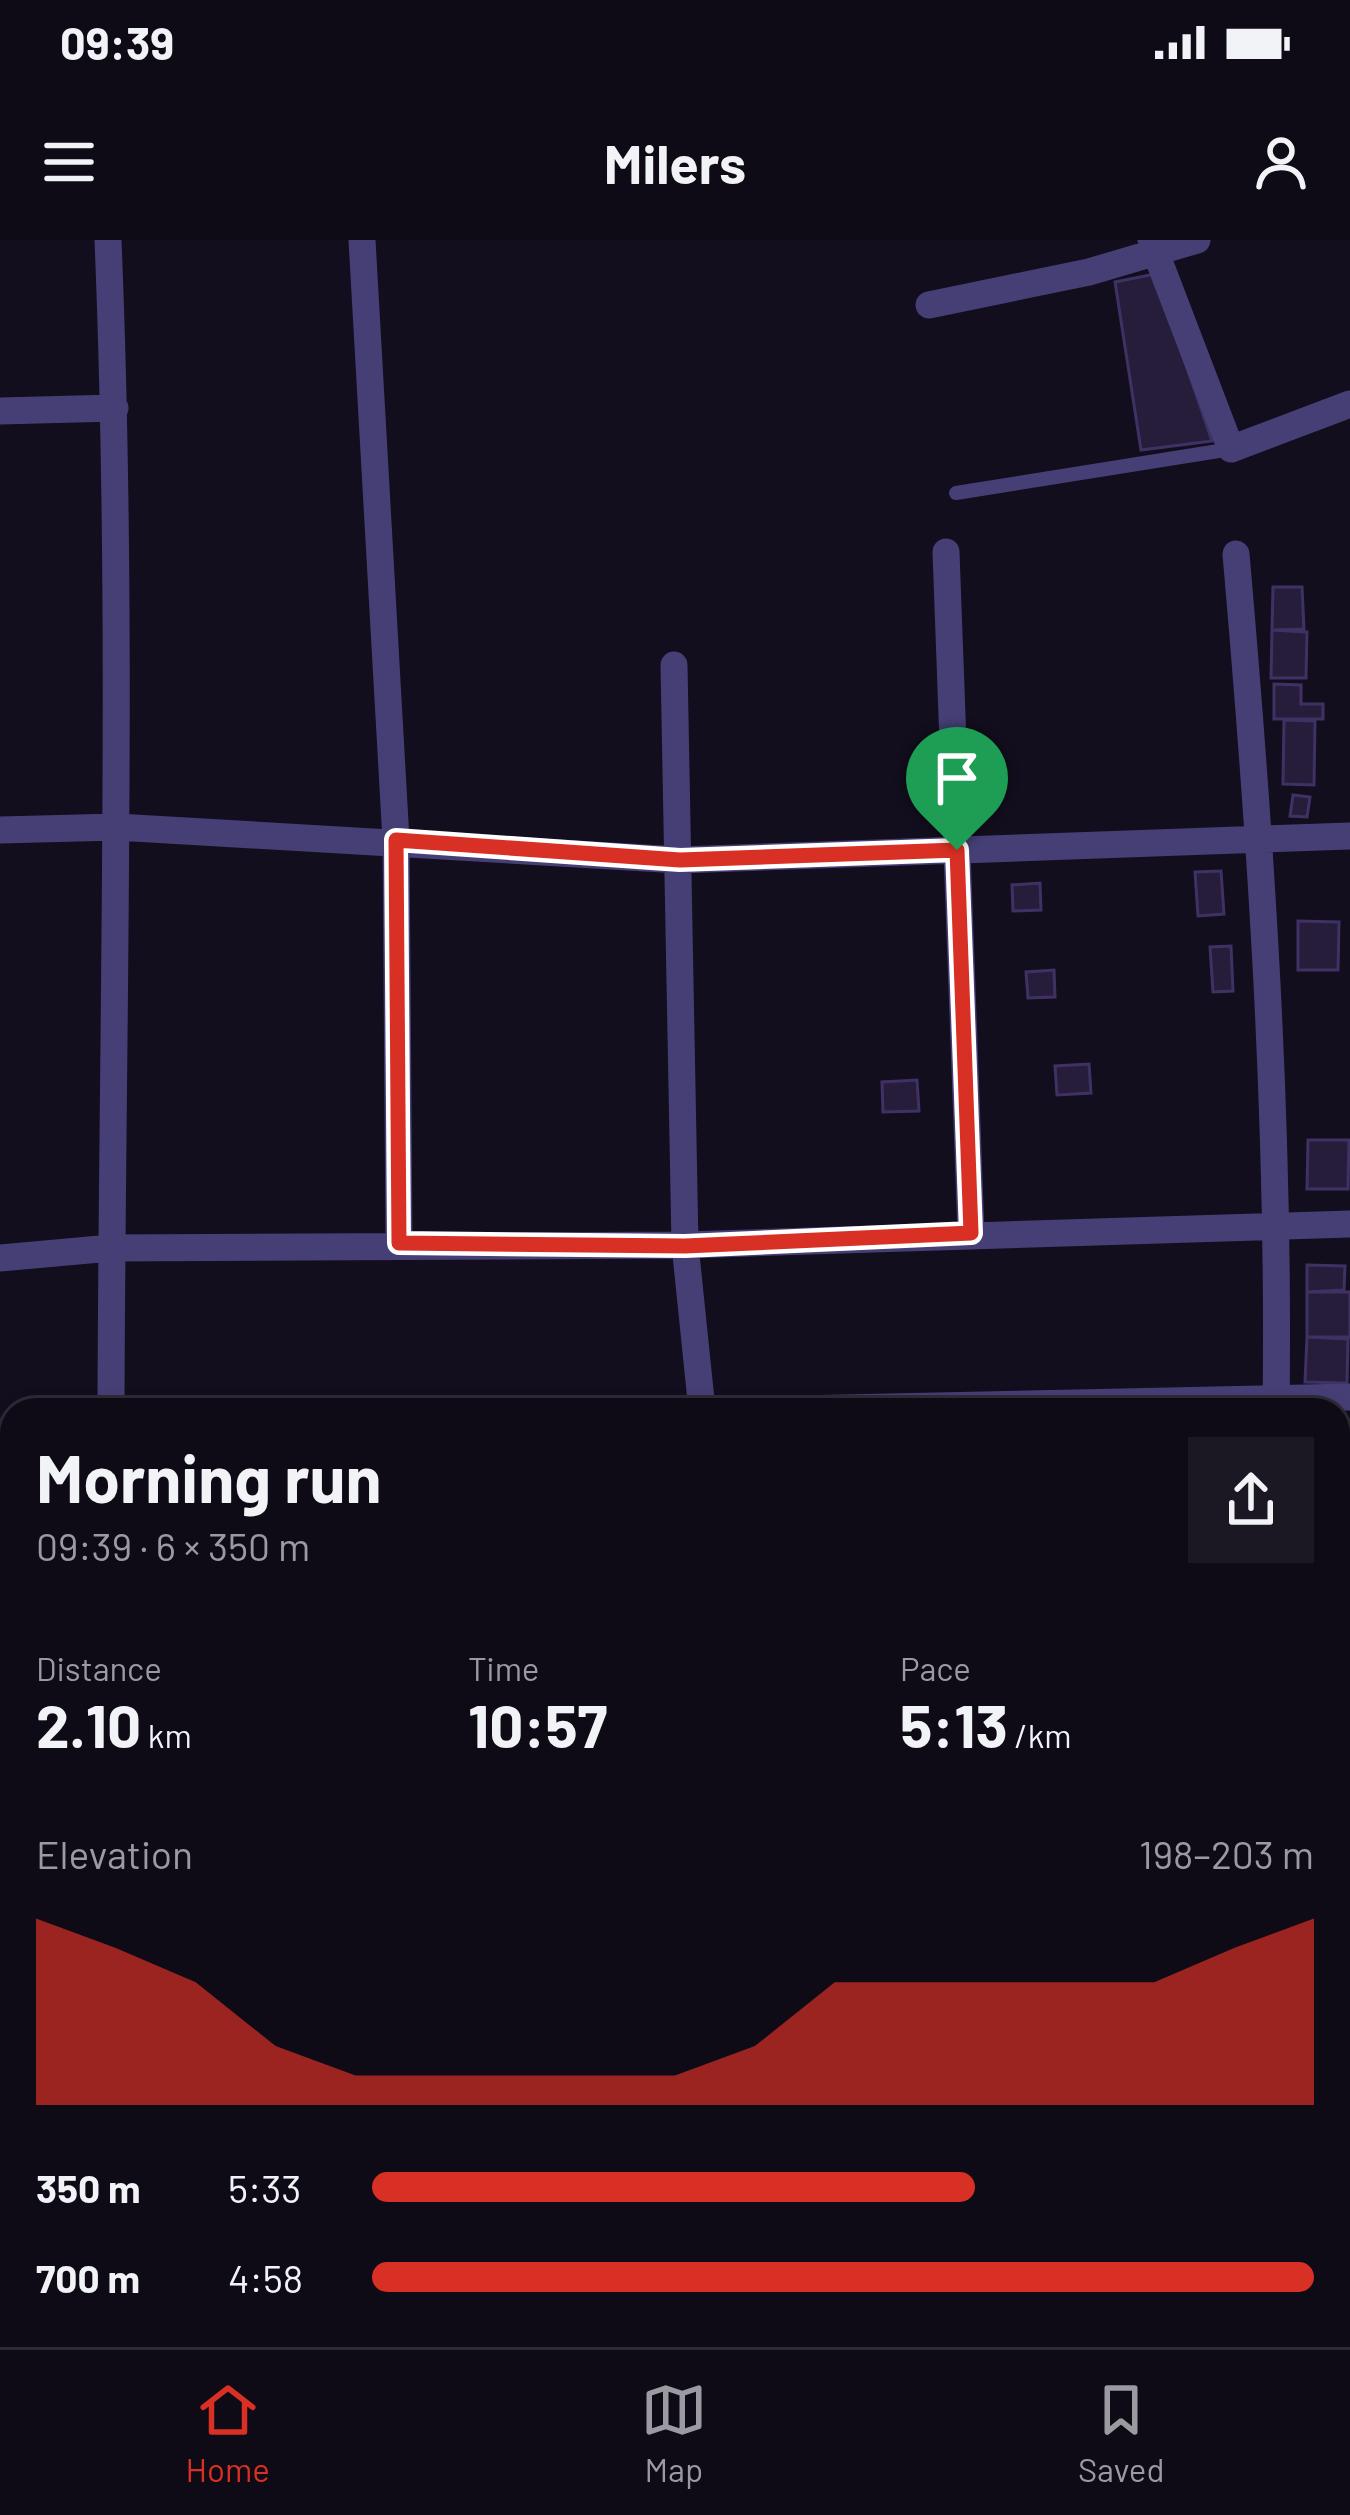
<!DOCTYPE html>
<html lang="en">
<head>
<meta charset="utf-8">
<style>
  :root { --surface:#0e0a16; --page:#1c1823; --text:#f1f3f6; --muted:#9b9aa1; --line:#2e2b35; --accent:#d93025 }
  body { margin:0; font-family:Barlow,sans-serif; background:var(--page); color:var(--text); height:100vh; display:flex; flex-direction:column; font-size:45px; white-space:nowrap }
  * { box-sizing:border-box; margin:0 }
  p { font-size:39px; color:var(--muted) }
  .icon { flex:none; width:66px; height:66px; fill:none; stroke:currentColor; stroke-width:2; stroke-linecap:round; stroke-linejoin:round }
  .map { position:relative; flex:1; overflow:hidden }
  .side { position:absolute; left:0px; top:1158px; width:1350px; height:951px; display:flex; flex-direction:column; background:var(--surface); border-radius:36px 36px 0 0; box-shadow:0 6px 18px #0003,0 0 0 3px var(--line) }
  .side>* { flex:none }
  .pin { position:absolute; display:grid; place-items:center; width:102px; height:102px; color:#fff; margin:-123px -51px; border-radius:50% 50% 50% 0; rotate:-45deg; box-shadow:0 0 12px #0007 }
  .pin .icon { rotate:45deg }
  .round { display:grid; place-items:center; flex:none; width:126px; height:126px; border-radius:0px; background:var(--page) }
  .head { display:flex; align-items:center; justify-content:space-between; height:204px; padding:0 36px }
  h1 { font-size:66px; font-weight:700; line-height:90px }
  .metrics { display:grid; grid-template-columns:repeat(3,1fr); gap:18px; height:204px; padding:12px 36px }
  .metrics div { display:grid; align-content:center }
  .metrics b { font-size:60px; font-weight:700 }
  .metrics small { font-size:33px; font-weight:400 }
  .metrics p { font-size:33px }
  .chart { height:336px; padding:24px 36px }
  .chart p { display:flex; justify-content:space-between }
  .chart svg { width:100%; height:216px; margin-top:12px; fill:var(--accent); opacity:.7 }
  ul { padding:0 36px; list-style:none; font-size:39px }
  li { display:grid; grid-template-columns:192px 144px 1fr; align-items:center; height:90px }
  li i { height:30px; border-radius:15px; background:var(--accent) }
  .status { display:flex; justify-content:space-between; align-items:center; height:84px; padding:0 60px; background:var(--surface); direction:ltr }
  .status svg { height:33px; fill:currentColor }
  header { display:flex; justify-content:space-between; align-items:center; height:156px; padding:0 36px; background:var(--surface); font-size:54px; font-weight:700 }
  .dock { display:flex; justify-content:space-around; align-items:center; height:168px; border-top:3px solid var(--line); background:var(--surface); font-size:33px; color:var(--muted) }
  .dock a { display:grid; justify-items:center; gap:6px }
  .dock .on { color:var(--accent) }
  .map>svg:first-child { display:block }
  .building { fill:#261d3b; stroke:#403164; stroke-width:3 }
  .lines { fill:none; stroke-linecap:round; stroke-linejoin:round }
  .service { stroke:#463f76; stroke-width:14 }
  .minor { stroke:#463f76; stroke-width:27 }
  .tertiary { stroke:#463f76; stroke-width:30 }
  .route-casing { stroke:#fff; stroke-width:24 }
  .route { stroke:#d93025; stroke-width:15 }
</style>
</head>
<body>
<div class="status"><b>09:39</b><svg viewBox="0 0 49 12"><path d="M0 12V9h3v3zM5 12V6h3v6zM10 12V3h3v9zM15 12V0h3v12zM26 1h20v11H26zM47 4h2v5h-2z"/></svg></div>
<header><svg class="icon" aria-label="menu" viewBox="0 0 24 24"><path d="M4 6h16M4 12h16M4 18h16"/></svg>Milers<svg class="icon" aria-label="person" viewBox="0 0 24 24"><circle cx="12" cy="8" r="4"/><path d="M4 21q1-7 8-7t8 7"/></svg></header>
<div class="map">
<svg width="1350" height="2107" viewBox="0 0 1350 2107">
  <rect width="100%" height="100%" fill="#120e1d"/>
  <!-- building -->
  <path class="building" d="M1155 34 1212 201 1141 210 1115 42Z
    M1273 347H1302L1304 389 1272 390Z
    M1272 390 1307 392 1306 438H1271Z
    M1274 444 1301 445V464H1323V479H1274Z
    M1284 480 1315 481 1314 545 1283 544Z
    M1293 555 1310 557 1307 577 1290 576Z
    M1221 631 1224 674 1198 676 1195 632Z
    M1040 643 1041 670 1013 671 1012 645Z
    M1298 681 1339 682 1338 730H1298Z
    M1231 706 1233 751 1213 752 1210 707Z
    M1054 730 1055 757 1028 758 1026 732Z
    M1089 824 1091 853 1057 855 1055 826Z
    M917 840 919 871 883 872 882 842Z
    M1308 900H1349L1348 949H1307Z
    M1307 1025 1345 1026 1344 1050 1307 1052Z
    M1307 1052H1350V1097H1307Z
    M1307 1097 1348 1099 1347 1143 1305 1142Z
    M1338 1276 1350 1277V1365H1338Z
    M1338 1942 1350 1943V1988H1338Z
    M1338 2078 1349 2079V2107H1303V2097H1338Z"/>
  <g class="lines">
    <!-- service -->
    <path class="service" d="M956 253 1231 209"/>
    <!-- minor -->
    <path class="minor" d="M108 0C124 390 112 780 111 1170
      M362 0 396 600 399 1003
      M1151 0 1231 209 1350 164
      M929 65 1089 32 1197 0
      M0 171 115 168
      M946 312 971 993
      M1236 314C1261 600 1280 883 1276 1170
      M674 425 685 1005 702 1170
      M0 590 117 587 680 620 1350 596
      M0 1018 111 1008 685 1005 1350 984
      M747 1170 1350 1157
      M1338 1475H1350
      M0 1496H12
      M702 2097V2107
      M107 2107V2097
      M1274 2107V2097"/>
    <!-- tertiary -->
    <path class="tertiary" d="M1338 1801H1350
      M0 1810H12"/>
  </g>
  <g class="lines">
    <!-- route casing -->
    <g class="route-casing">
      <path id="route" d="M396 600 680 620 957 610 971 993 685 1006 399 1003Z"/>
    </g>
    <!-- route -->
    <use href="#route" class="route"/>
  </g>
</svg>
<div class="pin" style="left:957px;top:610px;background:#1e9e55"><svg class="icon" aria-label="arrive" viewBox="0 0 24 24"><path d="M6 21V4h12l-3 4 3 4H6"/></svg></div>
<section class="side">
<div class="head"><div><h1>Morning run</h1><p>09:39 · 6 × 350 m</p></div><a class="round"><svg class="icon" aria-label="share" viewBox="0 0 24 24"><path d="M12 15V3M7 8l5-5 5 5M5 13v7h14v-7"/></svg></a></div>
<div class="metrics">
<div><p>Distance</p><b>2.10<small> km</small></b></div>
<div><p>Time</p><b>10:57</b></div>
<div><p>Pace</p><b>5:13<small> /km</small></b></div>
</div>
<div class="chart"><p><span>Elevation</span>198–203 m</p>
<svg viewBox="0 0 160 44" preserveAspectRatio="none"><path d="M0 44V6L10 12L20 19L30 32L40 38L50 38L60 38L70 38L80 38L90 32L100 19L110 19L120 19L130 19L140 19L150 12L160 6V44z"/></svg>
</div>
<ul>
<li><b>350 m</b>5:33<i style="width:64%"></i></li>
<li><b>700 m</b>4:58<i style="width:100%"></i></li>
</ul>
</section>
</div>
<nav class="dock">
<a class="on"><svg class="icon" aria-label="home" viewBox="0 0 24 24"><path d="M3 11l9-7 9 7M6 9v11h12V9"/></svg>Home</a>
<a><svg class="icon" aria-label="map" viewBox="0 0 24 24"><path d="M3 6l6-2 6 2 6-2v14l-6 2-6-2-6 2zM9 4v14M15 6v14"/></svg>Map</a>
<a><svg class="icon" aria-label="saved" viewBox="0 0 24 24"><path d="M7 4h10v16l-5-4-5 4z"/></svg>Saved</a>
</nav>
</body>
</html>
